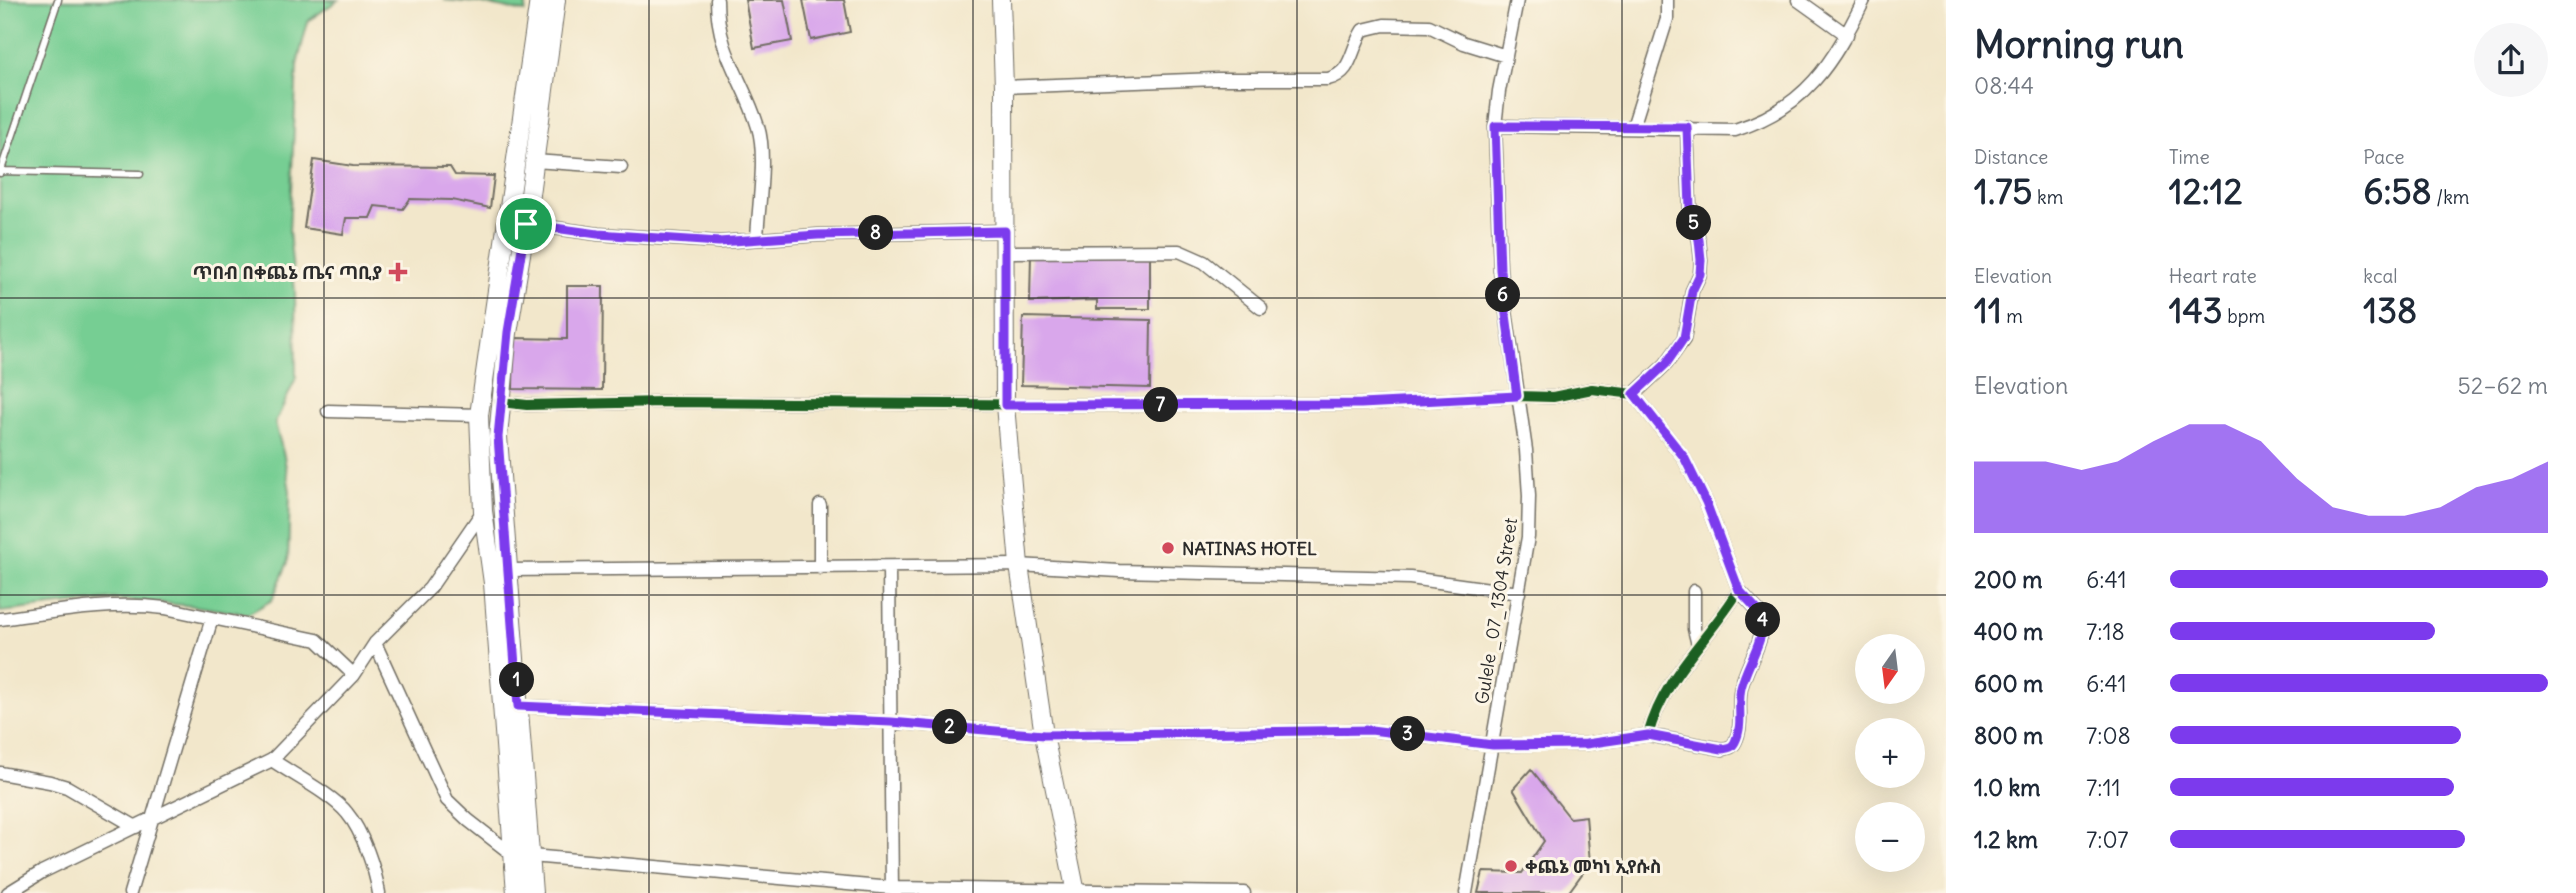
<!DOCTYPE html>
<html lang="en">
<head>
<meta charset="utf-8">
<style>
  :root { --surface:#fff; --page:#f6f6f7; --text:#1f2937; --muted:#747a83; --accent:#7c3aed }
  body { margin:0; font-family:Delius,"Noto Sans Ethiopic",sans-serif; background:var(--page); color:var(--text); height:100vh; display:flex; flex-direction:column; font-size:26px; white-space:nowrap }
  * { box-sizing:border-box; margin:0 }
  p { font-size:23px; color:var(--muted) }
  .icon { flex:none; width:38px; height:38px; fill:none; stroke:currentColor; stroke-width:2; stroke-linecap:round; stroke-linejoin:round }
  .map { position:relative; flex:1; overflow:hidden }
  .side { display:flex; flex-direction:column; background:var(--surface); width:630px }
  .side>* { flex:none }
  .needle { width:46px; rotate:194deg }
  .controls { position:absolute; left:1855px; top:634px; display:grid; gap:14px }
  .controls a { display:grid; place-items:center; width:70px; height:70px; border-radius:50%; background:var(--surface); box-shadow:0 7px 28px #0002; font-size:35px }
  .pin { position:absolute; display:grid; place-items:center; width:60px; height:60px; color:#fff; margin:-30px; border:4px solid #fff; border-radius:50%; box-shadow:0 2px 7px #0007 }
  .km { position:absolute; width:35px; height:35px; margin:-18px; border-radius:50%; background:#222; color:#fff; font-size:19px; line-height:35px; text-align:center }
  .round { display:grid; place-items:center; flex:none; width:74px; height:74px; border-radius:37px; background:var(--page) }
  .head { display:flex; align-items:center; justify-content:space-between; height:119px; padding:0 28px }
  h1 { font-size:38px; font-weight:700; line-height:52px }
  .metrics { display:grid; grid-template-columns:repeat(3,1fr); gap:10px; height:119px; padding:7px 28px }
  .metrics div { display:grid; align-content:center }
  .metrics b { font-size:35px; font-weight:700 }
  .metrics small { font-size:19px; font-weight:400 }
  .metrics p { font-size:19px }
  .chart { height:196px; padding:14px 28px }
  .chart p { display:flex; justify-content:space-between }
  .chart svg { width:100%; height:126px; margin-top:7px; fill:var(--accent); opacity:.7 }
  ul { padding:0 28px; list-style:none; font-size:23px }
  li { display:grid; grid-template-columns:112px 84px 1fr; align-items:center; height:52px }
  li i { height:18px; border-radius:9px; background:var(--accent) }
  main { display:flex; flex:1; min-height:0 }
  .map>svg:first-child { display:block }
  .green { fill:#76ce93; stroke:#507c5f; stroke-width:2 }
  .building { fill:#d9a7eb }
  .lines { fill:none; stroke-linecap:round; stroke-linejoin:round }
  .service-casing { stroke:#716d63; stroke-width:9 }
  .minor-casing { stroke:#716d63; stroke-width:15 }
  .secondary-casing { stroke:#716d63; stroke-width:20 }
  .service { stroke:#fff; stroke-width:6 }
  .minor { stroke:#fff; stroke-width:12 }
  .secondary { stroke:#fff; stroke-width:18 }
  .cycleway-casing { stroke:#fcf5e5; stroke-width:15 }
  .cycleway { stroke:#1b5e20; stroke-width:10 }
  .route-casing { stroke:#fff; stroke-width:14 }
  .route { stroke:#7c3aed; stroke-width:9 }
  .grid { fill:none; stroke:#2b2b2b; stroke-width:2; stroke-opacity:0.55 }
  .poi-dot { fill:#d1495b; stroke:#fcf5e5; stroke-width:2.5 }
  .labels { text-anchor:middle; dominant-baseline:central; stroke-width:6; stroke-linejoin:round; paint-order:stroke }
  .poi-label { font-size:18px; font-weight:bold; fill:#2b2b2b; stroke:#fcf5e5; text-anchor:start }
  .street-label { font-size:18px; fill:#2b2b2b; stroke:#fcf5e5 }
</style>
</head>
<body>
<main>
<div class="map">
<svg width="1946" height="893" viewBox="0 0 1946 893">
  <rect width="100%" height="100%" fill="#fcf5e5"/>
  <filter id="ink" filterUnits="userSpaceOnUse"><feTurbulence type="fractalNoise" baseFrequency=".0143" numOctaves="2"/><feDisplacementMap in="SourceGraphic" scale="14" xChannelSelector="R" yChannelSelector="G"/><feConvolveMatrix kernelMatrix="1 2 1 2 8 2 1 2 1" color-interpolation-filters="sRGB"/></filter>
  <filter id="wash" filterUnits="userSpaceOnUse"><feTurbulence type="fractalNoise" baseFrequency=".00686" numOctaves="4" result="noise"/><feDisplacementMap in="SourceGraphic" scale="28" xChannelSelector="R" yChannelSelector="G"/><feGaussianBlur stdDeviation="1.57" result="paint"/><feColorMatrix in="noise" values="0 0 0 0 0 0 0 0 0 0 0 0 0 0 0 0 0 1.4 0 .05"/><feComposite in="paint" operator="in"/></filter>
  <g filter="url(#wash)">
    <rect width="100%" height="100%" fill="#f2e7cb"/>
    <!-- green -->
    <path class="green" d="M0 0H338L308 21 297 65 289 232 295 292 296 378 275 423 284 456 290 491 288 562 272 600 248 614 194 606 114 599 0 612Z
      M443 0H527L525 12 478 3Z"/>
    <g id="blocks">
      <!-- building -->
      <path class="building" d="M745 0H784L792 41 754 48Z
        M803 0H844L850 32 811 40Z
        M314 160 353 166 450 167 455 175 494 176 490 208 452 200 410 199 403 209 375 206 370 218H346L343 234 304 228Z
        M1150 252V309H1097V300L1030 302 1031 253Z
        M567 286H603L602 390 513 389 514 338 567 339Z
        M1023 317 1151 320 1150 388 1021 385Z
        M1531 769 1570 818 1586 816 1590 863 1568 893H1478L1483 872 1522 873 1544 841 1513 789Z"/>
    </g>
  </g>
  <g filter="url(#ink)">
    <use href="#blocks" fill-opacity="0" stroke="#716d63" stroke-width="2"/>
    <g class="lines">
      <!-- service casing -->
      <g class="service-casing">
        <path id="service" d="M0 171 140 174
          M0 173 58 0"/>
      </g>
      <!-- minor casing -->
      <g class="minor-casing">
        <path id="minor" d="M717 0C717 53 744 80 758 127 767 155 758 209 757 239
          M1798 0 1847 35
          M1004 87 1217 79H1328C1353 73 1350 50 1363 30L1384 25 1429 26 1464 43 1506 56
          M1495 126 1735 130C1806 108 1833 63 1864 0
          M1633 127 1667 19V0
          M534 161 621 167
          M526 224 598 234 719 242 818 235 1005 231
          M1005 252 1179 251 1204 262 1261 308
          M1634 394 1666 364 1684 339 1692 291 1700 274 1701 260 1699 240 1690 208 1687 127
          M500 402 527 405 663 402 1079 405 1361 404 1517 396 1553 397 1592 389 1634 394 1683 457 1706 502 1739 590C1707 642 1665 674 1648 735L1586 744 1493 745 1371 730 1044 735 891 722 518 706
          M328 411 479 415
          M889 567 892 893
          M820 568V505
          M507 570 1019 565 1119 571 1410 578 1519 593
          M1694 591V629L1698 645
          M0 619C55 612 109 601 165 608L317 640 354 675
          M375 643 447 800 468 820 513 855
          M1648 735 1722 749C1728 748 1732 748 1735 742 1744 724 1737 706 1741 688 1747 663 1764 643 1763 616L1739 590
          M272 760C292 774 333 795 347 813 363 832 375 869 379 893
          M0 773 50 782 67 787 136 827
          M531 856 892 888 1244 893
          M8 893 42 872 272 760 354 675 375 643 430 588 483 511
          M130 893 212 618
          M1466 893 1528 537 1529 496 1526 450 1500 270 1495 126 1499 91 1517 0"/>
      </g>
      <!-- secondary casing -->
      <g class="secondary-casing">
        <path id="secondary" d="M1001 0 1004 87 1005 405 1019 565 1044 735 1076 893
          M516 893 493 583 483 511 479 415 539 0
          M533 893 498 437 508 333 526 224 556 0"/>
      </g>
      <!-- service -->
      <use href="#service" class="service"/>
      <!-- minor -->
      <use href="#minor" class="minor"/>
      <!-- secondary -->
      <use href="#secondary" class="secondary"/>
      <!-- cycleway casing -->
      <g class="cycleway-casing">
        <path id="cycleway" d="M500 402 527 405 663 402 1079 405 1361 404 1517 396 1553 397 1592 389 1634 394 1683 457 1706 502 1739 590C1707 642 1665 674 1648 735L1586 744 1493 745 1371 730 1044 735 891 722 518 706"/>
      </g>
      <!-- cycleway -->
      <use href="#cycleway" class="cycleway"/>
    </g>
  </g>
  <g class="lines" filter="url(#ink)">
    <!-- route casing -->
    <g class="route-casing">
      <path id="route" d="M1495 126 1687 127 1690 208 1699 240 1701 260 1700 274 1692 291 1684 338 1666 364 1634 394 1684 457 1706 502 1739 590 1763 616C1764 643 1747 663 1741 688 1737 706 1744 724 1735 742 1732 748 1728 748 1722 749L1648 735 1586 744 1493 745 1371 730 1044 735 891 722 518 706 498 437 508 332 526 224 598 234 719 242 818 235 1005 231V405L1361 404 1517 396 1500 270Z"/>
    </g>
    <!-- route -->
    <use href="#route" class="route"/>
  </g>
  <!-- grid -->
  <path class="grid" d="M324 0V893M649 0V893M973 0V893M1297 0V893M1622 0V893M0 298H1946M0 595H1946"/>
  <!-- markers -->
  <g class="poi-dot">
    <path d="M394.5 261.5h7v7h7v7h-7v7h-7v-7h-7v-7h7z"/>
    <circle cx="1168" cy="548" r="7"/>
    <circle cx="1511" cy="866" r="7"/>
  </g>
  <g class="labels">
    <!-- poi labels -->
    <g class="poi-label">
      <text x="382" y="272" text-anchor="end">ጥበብ በቀጨኔ ጤና ጣቢያ</text>
      <text x="1182" y="548">NATINAS HOTEL</text>
      <text x="1525" y="866">ቀጨኔ መካነ ኢየሱስ</text>
    </g>
    <!-- street labels -->
    <g class="street-label">
      <text transform="translate(1496 611) rotate(-81)">Gulele _07_1304 Street</text>
    </g>
  </g>
</svg>
<div class="controls">
<a><svg class="needle" viewBox="-14 -14 28 28"><path d="M0-13l5 13h-10z" fill="#e53935"/><path d="M0 13l5-13h-10z" fill="#747a83"/></svg></a>
<a>+</a>
<a>−</a>
</div>
<div class="pin" style="left:526px;top:224px;background:#1e9e55"><svg class="icon" aria-label="arrive" viewBox="0 0 24 24"><path d="M6 21V4h12l-3 4 3 4H6"/></svg></div>
<b class="km" style="left:517px;top:680px">1</b>
<b class="km" style="left:950px;top:727px">2</b>
<b class="km" style="left:1408px;top:734px">3</b>
<b class="km" style="left:1763px;top:620px">4</b>
<b class="km" style="left:1694px;top:223px">5</b>
<b class="km" style="left:1503px;top:295px">6</b>
<b class="km" style="left:1161px;top:405px">7</b>
<b class="km" style="left:876px;top:233px">8</b>
</div>
<section class="side">
<div class="head"><div><h1>Morning run</h1><p>08:44</p></div><a class="round"><svg class="icon" aria-label="share" viewBox="0 0 24 24"><path d="M12 15V3M7 8l5-5 5 5M5 13v7h14v-7"/></svg></a></div>
<div class="metrics">
<div><p>Distance</p><b>1.75<small> km</small></b></div>
<div><p>Time</p><b>12:12</b></div>
<div><p>Pace</p><b>6:58<small> /km</small></b></div>
</div>
<div class="metrics">
<div><p>Elevation</p><b>11<small> m</small></b></div>
<div><p>Heart rate</p><b>143<small> bpm</small></b></div>
<div><p>kcal</p><b>138</b></div>
</div>
<div class="chart"><p><span>Elevation</span>52–62 m</p>
<svg viewBox="0 0 160 44" preserveAspectRatio="none"><path d="M0 44V19L10 19L20 19L30 22L40 19L50 12L60 6L70 6L80 12L90 25L100 35L110 38L120 38L130 35L140 28L150 25L160 19V44z"/></svg>
</div>
<ul>
<li><b>200 m</b>6:41<i style="width:100%"></i></li>
<li><b>400 m</b>7:18<i style="width:70%"></i></li>
<li><b>600 m</b>6:41<i style="width:100%"></i></li>
<li><b>800 m</b>7:08<i style="width:77%"></i></li>
<li><b>1.0 km</b>7:11<i style="width:75%"></i></li>
<li><b>1.2 km</b>7:07<i style="width:78%"></i></li>
</ul>
</section>
</main>
</body>
</html>
